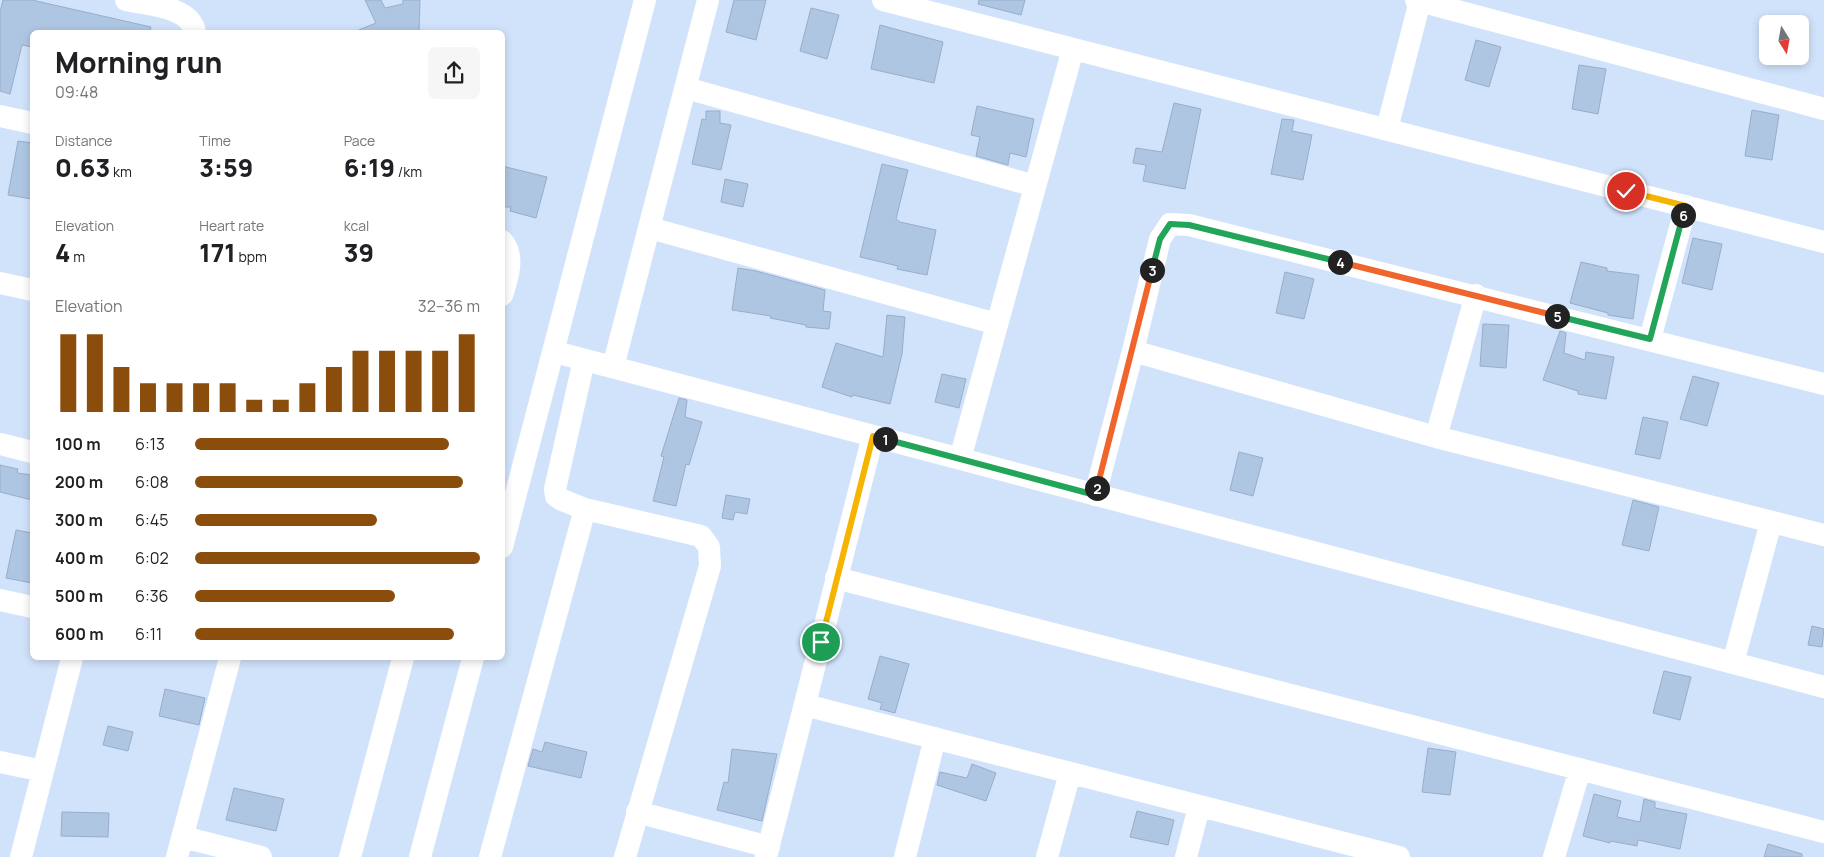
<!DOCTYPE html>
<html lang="en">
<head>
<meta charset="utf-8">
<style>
  :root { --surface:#fff; --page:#f6f6f6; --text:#202124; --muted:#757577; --accent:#8a4d0c }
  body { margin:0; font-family:Manrope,sans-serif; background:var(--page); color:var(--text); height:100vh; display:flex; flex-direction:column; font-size:19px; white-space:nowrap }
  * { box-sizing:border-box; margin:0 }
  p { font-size:16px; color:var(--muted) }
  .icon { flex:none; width:28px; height:28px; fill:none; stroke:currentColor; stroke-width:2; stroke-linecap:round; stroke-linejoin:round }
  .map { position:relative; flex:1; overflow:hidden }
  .details { position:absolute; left:30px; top:30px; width:475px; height:630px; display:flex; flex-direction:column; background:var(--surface); border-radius:8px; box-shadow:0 2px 8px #0003 }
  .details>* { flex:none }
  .needle { width:32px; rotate:169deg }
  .tools { position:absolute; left:1759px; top:15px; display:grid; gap:10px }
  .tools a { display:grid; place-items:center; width:50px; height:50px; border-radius:8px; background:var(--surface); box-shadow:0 2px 8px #0003; font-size:25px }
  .pin { position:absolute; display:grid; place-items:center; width:42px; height:42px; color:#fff; margin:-21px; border:2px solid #fff; border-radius:50%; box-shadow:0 1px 5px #0007 }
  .km { position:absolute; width:25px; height:25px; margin:-12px; border-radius:50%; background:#222; color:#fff; font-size:14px; line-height:25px; text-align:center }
  .round { display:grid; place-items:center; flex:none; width:52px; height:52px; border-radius:8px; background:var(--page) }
  .headline { display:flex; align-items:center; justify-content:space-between; height:85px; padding:0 25px }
  h1 { font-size:28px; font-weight:800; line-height:38px }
  .stats { display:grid; grid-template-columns:repeat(3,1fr); gap:8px; height:85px; padding:5px 25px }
  .stats div { display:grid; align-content:center }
  .stats b { font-size:25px; font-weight:800 }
  .stats small { font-size:14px; font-weight:400 }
  .stats p { font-size:14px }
  .chart { height:140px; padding:10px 25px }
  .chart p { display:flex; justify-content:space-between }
  .chart svg { width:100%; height:90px; margin-top:5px; stroke:var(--accent); stroke-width:6 }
  ul { padding:0 25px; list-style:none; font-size:16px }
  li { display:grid; grid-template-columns:80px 60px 1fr; align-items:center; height:38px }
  li i { height:12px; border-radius:6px; background:var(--accent) }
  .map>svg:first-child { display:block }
  .building { fill:#afc6e3; stroke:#97adc9 }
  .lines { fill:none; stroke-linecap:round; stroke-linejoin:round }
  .minor { stroke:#fff; stroke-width:22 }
  .split-1-casing { stroke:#fff; stroke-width:10 }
  .split-2-casing { stroke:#fff; stroke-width:10 }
  .split-3-casing { stroke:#fff; stroke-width:10 }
  .split-4-casing { stroke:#fff; stroke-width:10 }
  .split-5-casing { stroke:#fff; stroke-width:10 }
  .split-6-casing { stroke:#fff; stroke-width:10 }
  .split-7-casing { stroke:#fff; stroke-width:10 }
  .split-1 { stroke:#f5b400; stroke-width:6 }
  .split-2 { stroke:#22a559; stroke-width:6 }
  .split-3 { stroke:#f0652b; stroke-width:6 }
  .split-4 { stroke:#22a559; stroke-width:6 }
  .split-5 { stroke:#f0652b; stroke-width:6 }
  .split-6 { stroke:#22a559; stroke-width:6 }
  .split-7 { stroke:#f5b400; stroke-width:6 }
</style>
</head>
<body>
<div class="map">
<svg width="1824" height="857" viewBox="0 0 1824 857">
  <rect width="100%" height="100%" fill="#d1e3fb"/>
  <!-- building -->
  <path class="building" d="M3 0H32L151 27 150 32H32V47L22 45 10 94 0 91V12Z
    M365 0H381L385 8 403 4V0H420L419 32H354L376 23Z
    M734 0H766L756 40 726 32Z
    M979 0H1025L1021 15 978 4Z
    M811 8 839 15 827 59 800 51Z
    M880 25 943 42 934 83 871 69Z
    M1476 40 1501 47 1489 87 1465 80Z
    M1579 65 1606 69 1598 114 1572 109Z
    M1174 103 1201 109 1185 189 1143 181 1146 165 1133 163 1136 148 1162 152Z
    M977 106 1034 119 1026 157 1010 153 1008 165 976 156 980 137 971 135Z
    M1752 110 1779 115 1772 160 1745 156Z
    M706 111H720V123L731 125 721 170 692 164 702 119 706 120Z
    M1282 119 1294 120 1292 131 1312 135 1303 180 1271 174Z
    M18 141 32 143V199L8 195Z
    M882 164 908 170 896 219 900 222 936 230 927 275 897 269 898 266 860 257Z
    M502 166 547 177 536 218 510 211 511 207H502Z
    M725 179 748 184 743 207 721 202Z
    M1693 238 1722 244 1712 290 1682 283Z
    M1581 262 1607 268V271L1639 275 1633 319 1608 315V313L1570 303Z
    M738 268 756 271 825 290 823 311 831 312 829 329 806 327V325L770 318 771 316 732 310Z
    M1285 272 1314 279 1304 319 1276 313Z
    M887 315 905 317 902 354 890 404 853 395 852 397 822 387 836 343 883 357Z
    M1483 324 1509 325 1506 368 1480 366Z
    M1560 331 1566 333 1564 353 1585 360 1586 352 1614 357 1606 399 1578 394V391L1543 380Z
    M942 374 966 379 959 408 935 402Z
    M1693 376 1719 383 1707 426 1680 419Z
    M679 398 687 400 685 417 702 422 689 465 686 464 676 506 653 501 664 457 661 456Z
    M1643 417 1668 422 1660 459 1635 454Z
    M1239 452 1263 458 1253 496 1230 490Z
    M0 465 18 469 17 473 32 475V500L0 492Z
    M726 495 750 499 747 514 735 512 733 520 722 518Z
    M1633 500 1659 507 1649 551 1622 545Z
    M16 530 32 533V583L6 578Z
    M1812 626 1824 629 1822 647 1808 645Z
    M880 656 909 664 895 713 880 709 882 703 868 699Z
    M1664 671 1691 677 1680 720 1653 713Z
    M165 689 205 698 199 725 159 716Z
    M108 726 133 732 128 751 103 745Z
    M545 742 587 752 581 778 528 766 533 749 542 752Z
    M1428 748 1456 752 1450 795 1422 792Z
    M732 749 777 754 762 821 717 810 724 782 728 783Z
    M972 764 996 773 986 801 937 785 940 772 967 778Z
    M234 788 284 799 276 831 226 820Z
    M1594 794 1621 801 1617 817 1640 822 1644 799 1655 802V808L1687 814 1680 849 1638 840 1637 846 1610 841V843L1583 836Z
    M1137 811 1174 820 1168 845 1130 837Z
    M62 812 109 813 108 837 61 836Z
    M1768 844 1802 854V857H1764Z"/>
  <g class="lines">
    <!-- minor -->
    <path class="minor" d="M126 0C148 5 190 6 195 32
      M883 0 1824 242
      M1416 0 1824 109
      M686 88 1035 186
      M0 116 32 123
      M1387 129 1420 1
      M650 228 997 324
      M502 241C515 255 508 278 502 295
      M0 283 32 290
      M1650 339 1686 206
      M1133 351 1436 437 1824 535
      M555 352 1824 687
      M584 360 555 489 556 496 562 500 585 509 701 536 709 547 710 566 625 857
      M613 367 708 0
      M1436 437 1476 295
      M0 444 32 452
      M960 459 1073 49
      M1095 495 1133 351 1160 239 1170 224 1189 225 1824 384
      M502 547 645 0
      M836 578 1824 832
      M0 600 32 607
      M1733 663 1771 522
      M805 705 1399 857
      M0 762 43 771
      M637 812 769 847
      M183 837 261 857
      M21 857 72 658
      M177 857 230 658
      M350 857 403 658
      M420 857 473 658
      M490 857 585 509
      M766 857 873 436
      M905 857 935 738
      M1047 857 1070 773
      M1186 857 1199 807
      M1554 857 1580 769"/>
  </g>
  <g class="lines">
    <!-- split-1 casing -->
    <g class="split-1-casing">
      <path id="split-1" d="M821 642 873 436 885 439"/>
    </g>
    <!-- split-2 casing -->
    <g class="split-2-casing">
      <path id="split-2" d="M885 439 1095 495 1097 488"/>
    </g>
    <!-- split-3 casing -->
    <g class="split-3-casing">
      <path id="split-3" d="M1097 488 1152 270"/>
    </g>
    <!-- split-4 casing -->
    <g class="split-4-casing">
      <path id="split-4" d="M1152 270 1160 239 1170 224 1189 225 1340 262"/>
    </g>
    <!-- split-5 casing -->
    <g class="split-5-casing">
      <path id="split-5" d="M1340 262 1557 316"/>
    </g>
    <!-- split-6 casing -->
    <g class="split-6-casing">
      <path id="split-6" d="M1557 316 1650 339 1683 215"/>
    </g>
    <!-- split-7 casing -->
    <g class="split-7-casing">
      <path id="split-7" d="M1626 191 1686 206 1683 215"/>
    </g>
    <!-- split-1 -->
    <use href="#split-1" class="split-1"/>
    <!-- split-2 -->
    <use href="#split-2" class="split-2"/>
    <!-- split-3 -->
    <use href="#split-3" class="split-3"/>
    <!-- split-4 -->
    <use href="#split-4" class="split-4"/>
    <!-- split-5 -->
    <use href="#split-5" class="split-5"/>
    <!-- split-6 -->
    <use href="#split-6" class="split-6"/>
    <!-- split-7 -->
    <use href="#split-7" class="split-7"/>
  </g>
</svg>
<div class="tools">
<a><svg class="needle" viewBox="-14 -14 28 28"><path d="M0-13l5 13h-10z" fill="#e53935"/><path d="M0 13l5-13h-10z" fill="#757577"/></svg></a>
</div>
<div class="pin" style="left:821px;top:642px;background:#1e9e55"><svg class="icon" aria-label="arrive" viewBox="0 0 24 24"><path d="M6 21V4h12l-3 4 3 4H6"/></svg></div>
<div class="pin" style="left:1626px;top:191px;background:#d93025"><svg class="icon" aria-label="check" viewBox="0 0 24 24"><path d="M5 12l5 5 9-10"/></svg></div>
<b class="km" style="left:885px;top:439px">1</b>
<b class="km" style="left:1097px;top:488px">2</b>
<b class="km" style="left:1152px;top:270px">3</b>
<b class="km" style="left:1340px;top:262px">4</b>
<b class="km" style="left:1557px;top:316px">5</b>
<b class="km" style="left:1683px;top:215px">6</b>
<section class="details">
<div class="headline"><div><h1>Morning run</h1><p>09:48</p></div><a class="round"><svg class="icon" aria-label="share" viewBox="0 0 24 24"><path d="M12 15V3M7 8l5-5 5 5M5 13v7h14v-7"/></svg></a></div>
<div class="stats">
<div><p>Distance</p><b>0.63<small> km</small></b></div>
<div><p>Time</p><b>3:59</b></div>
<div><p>Pace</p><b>6:19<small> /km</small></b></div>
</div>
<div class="stats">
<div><p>Elevation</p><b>4<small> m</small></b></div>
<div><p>Heart rate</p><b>171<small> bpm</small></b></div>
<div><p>kcal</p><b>39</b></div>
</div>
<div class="chart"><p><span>Elevation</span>32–36 m</p>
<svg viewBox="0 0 160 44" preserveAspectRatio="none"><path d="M5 44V6M15 44V6M25 44V22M35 44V30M45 44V30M55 44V30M65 44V30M75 44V38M85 44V38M95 44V30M105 44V22M115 44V14M125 44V14M135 44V14M145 44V14M155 44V6"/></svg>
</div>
<ul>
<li><b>100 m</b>6:13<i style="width:89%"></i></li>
<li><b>200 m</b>6:08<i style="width:94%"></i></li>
<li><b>300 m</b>6:45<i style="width:64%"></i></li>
<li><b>400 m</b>6:02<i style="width:100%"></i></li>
<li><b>500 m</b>6:36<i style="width:70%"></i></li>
<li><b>600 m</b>6:11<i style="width:91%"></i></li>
</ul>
</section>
</div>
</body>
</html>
